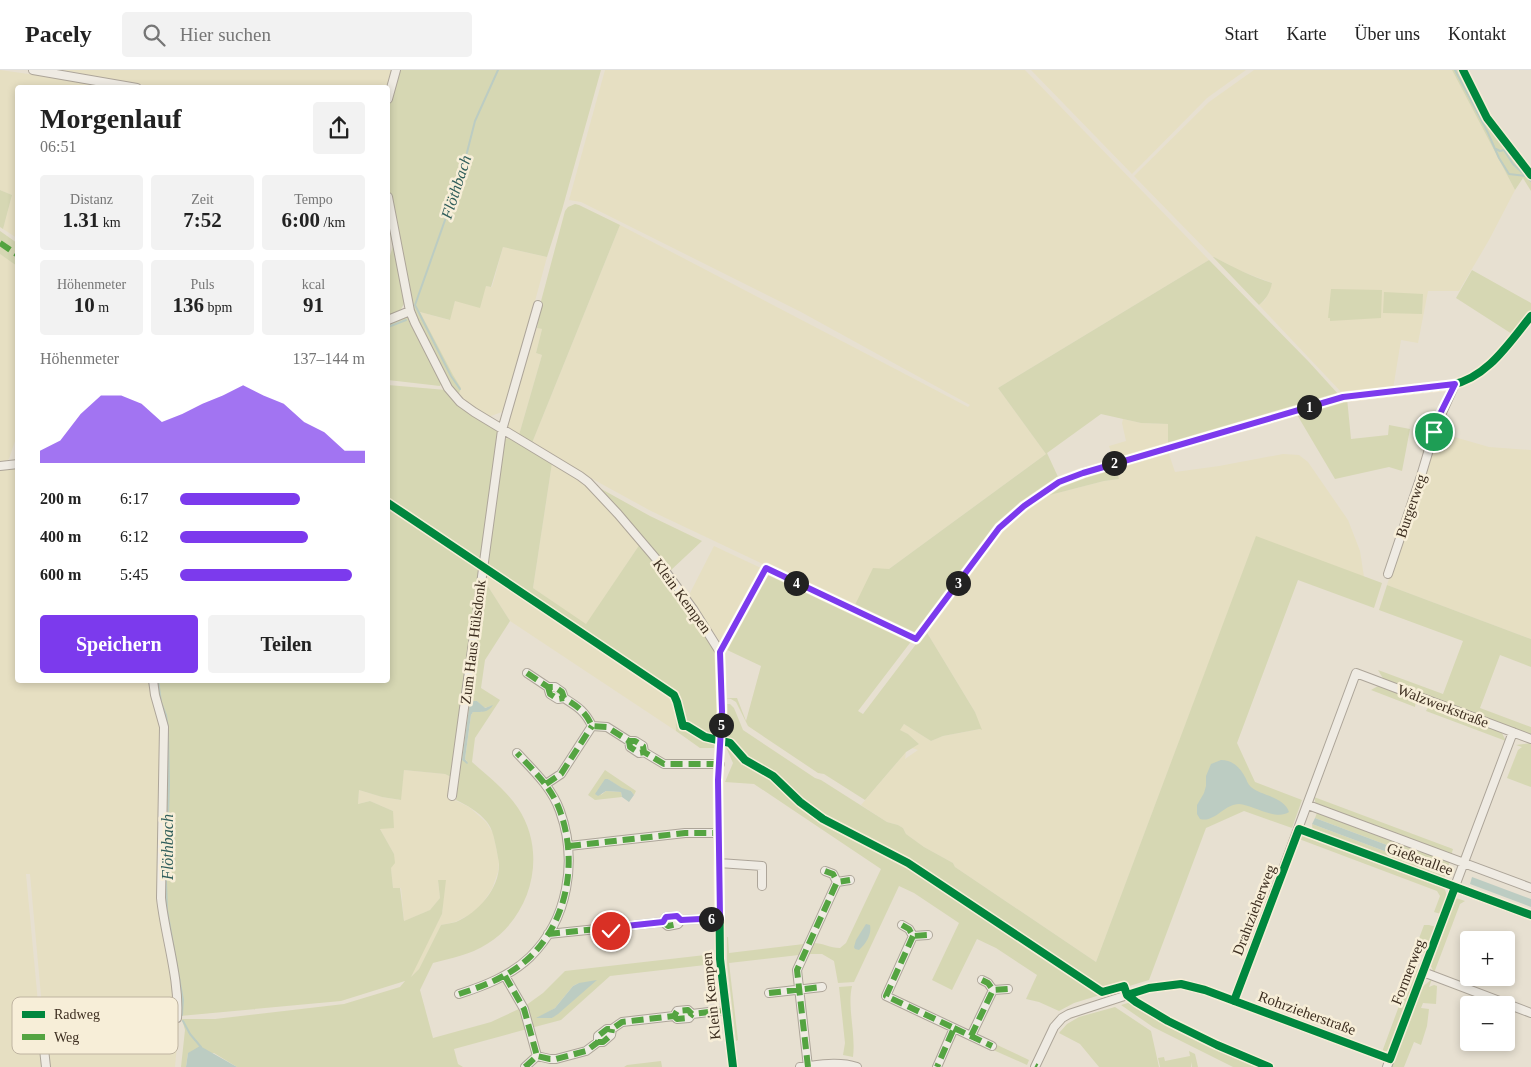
<!DOCTYPE html>
<html lang="de">
<head>
<meta charset="utf-8">
<style>
  :root { --surface:#fff; --page:#f2f2f2; --text:#222; --muted:#767676; --line:#e0e0e0; --accent:#7c3aed }
  body { margin:0; font-family:Georgia,serif; background:var(--page); color:var(--text); height:100vh; display:flex; flex-direction:column; font-size:19px; white-space:nowrap }
  * { box-sizing:border-box; margin:0 }
  p { font-size:16px; color:var(--muted) }
  .icon { flex:none; width:28px; height:28px; fill:none; stroke:currentColor; stroke-width:2; stroke-linecap:round; stroke-linejoin:round }
  .map { position:relative; flex:1; overflow:hidden }
  .panel { position:absolute; left:15px; top:15px; width:375px; height:598px; display:flex; flex-direction:column; background:var(--surface); border-radius:5px; box-shadow:0 2px 8px #0003 }
  .panel>* { flex:none }
  .controls { position:absolute; left:1460px; top:861px; display:grid; gap:10px }
  .controls a { display:grid; place-items:center; width:55px; height:55px; border-radius:5px; background:var(--surface); box-shadow:0 2px 8px #0003; font-size:25px }
  .pin { position:absolute; display:grid; place-items:center; width:42px; height:42px; color:#fff; margin:-21px; border:2px solid #fff; border-radius:50%; box-shadow:0 1px 5px #0007 }
  .km { position:absolute; width:25px; height:25px; margin:-12px; border-radius:50%; background:#222; color:#fff; font-size:14px; line-height:25px; text-align:center }
  .round { display:grid; place-items:center; flex:none; width:52px; height:52px; border-radius:5px; background:var(--page) }
  .summary { display:flex; align-items:center; justify-content:space-between; height:85px; padding:0 25px }
  h1 { font-size:28px; font-weight:700; line-height:38px }
  .figures { display:grid; grid-template-columns:repeat(3,1fr); gap:8px; height:85px; padding:5px 25px }
  .figures div { display:grid; align-content:center; border-radius:5px; background:var(--page); text-align:center }
  .figures b { font-size:21px; font-weight:700 }
  .figures small { font-size:14px; font-weight:400 }
  .figures p { font-size:14px }
  .chart { height:140px; padding:10px 25px }
  .chart p { display:flex; justify-content:space-between }
  .chart svg { width:100%; height:90px; margin-top:5px; fill:var(--accent); opacity:.7 }
  .primary-button { display:flex; gap:10px; margin-top:auto; padding:10px 25px }
  .primary-button a { flex:1; height:58px; border-radius:5px; background:var(--accent); color:#fff; font-size:20px; font-weight:700; line-height:58px; text-align:center }
  .primary-button a+a { background:var(--page); color:var(--text) }
  ul { padding:0 25px; list-style:none; font-size:16px }
  li { display:grid; grid-template-columns:80px 60px 1fr; align-items:center; height:38px }
  li i { height:12px; border-radius:6px; background:var(--accent) }
  header { display:flex; align-items:center; gap:30px; box-sizing:border-box; height:70px; padding:0 25px; background:var(--surface); border-bottom:1px solid var(--line) }
  header strong { font-size:24px }
  nav { display:flex; gap:28px; margin-inline-start:auto; font-size:18px }
  .search { width:350px; height:45px; background:var(--page); display:flex; align-items:center; gap:12px; box-sizing:border-box; padding:0 18px; border-radius:5px; color:var(--muted); font-size:19px }
  .map>svg:first-child { display:block }
  .farmland { fill:#e6dfc2 }
  .green { fill:#d6d7b3; fill-rule:evenodd }
  .water { fill:#bcccc2 }
  .lines { fill:none; stroke-linecap:round; stroke-linejoin:round }
  .stream { stroke:#bcccc2; stroke-width:2 }
  .street-casing { stroke:#ada599; stroke-width:10 }
  .street { stroke:#efebe3; stroke-width:8 }
  .quiet { stroke:#54a441; stroke-width:6; stroke-dasharray:12 6; stroke-linecap:butt }
  .cycleway-casing { stroke:#f7eed8; stroke-width:11 }
  .cycleway { stroke:#00873e; stroke-width:8 }
  .route-casing { stroke:#fff; stroke-width:10 }
  .route { stroke:#7c3aed; stroke-width:6 }
  .labels { text-anchor:middle; dominant-baseline:central; stroke-width:5; stroke-linejoin:round; paint-order:stroke }
  .street-label { font-size:15px; fill:#3d2e20; stroke:#f7eed8 }
  .water-label { font-size:16px; font-style:italic; fill:#2f5d5a; stroke:#f7eed8 }
  .key { fill:#f7eed8; stroke:#bfb4a1; stroke-width:1 }
  .key-label { font-size:14px; fill:#3d2e20 }
</style>
</head>
<body>
<header>
<strong>Pacely</strong>
<div class="search"><svg class="icon" aria-label="search" viewBox="0 0 24 24"><circle cx="10" cy="10" r="6"/><path d="M15 15l6 6"/></svg>Hier suchen</div>
<nav><a>Start</a><a>Karte</a><a>Über uns</a><a>Kontakt</a></nav>
</header>
<div class="map">
<svg width="1531" height="997" viewBox="0 0 1531 997">
  <rect width="100%" height="100%" fill="#e7e0d1"/>
  <!-- farmland -->
  <path class="farmland" d="M0 0 121 17 18 18 17 168 3 159 12 125 0 120Z
    M62 0H394L388 18 156 17Z
    M605 0H1025L1209 190 998 318 1046 384 889 499 854 537 651 441 587 406 532 373 620 155 968 337 970 335 801 242 581 132 569 130Z
    M1031 0H1246L1207 28 1132 104Z
    M1254 0H1452L1515 120 1489 170 1459 221H1428L1418 273 1401 270 1393 319 1343 324 1259 235 1265 230 1272 213 1238 200 1214 187H1213L1134 106 1209 32Z
    M503 177 547 187 511 319 502 342 488 347 458 326 461 318 453 306 420 242 449 250 455 231 486 216 492 217Z
    M0 184 18 196 17 365 9 389 3 394H0Z
    M537 258 542 259 536 283 542 285 519 365 506 357 505 353Z
    M1123 349 1141 353 1169 354 1168 376 1114 392 1109 376 1126 371 1122 353Z
    M1437 362 1489 377 1531 380V569L1387 515Z
    M1168 381 1175 402 1219 396 1283 384 1299 385 1308 392 1348 450 1360 481 1364 507 1256 467 1096 892 955 797 953 793 924 777 906 764 903 758 898 755 887 752 861 735 906 682 905 689 918 680 912 678 919 674 908 664 899 660 904 654 931 671 943 666 980 659 975 642 926 561 997 465 1017 445 1042 427 1104 411 1119 409 1116 397Z
    M552 393 580 410 619 449 640 474 586 555 533 518Z
    M17 396 18 610H150L160 646 171 895 176 942 172 946 44 959 30 804H26L44 997H0V398Z
    M714 476 763 499 722 574 688 527Z
    M485 505 675 632 676 661 510 551 484 510Z
    M404 700 445 704 453 708 450 728 469 737 486 752 493 763 499 792 498 802 492 819 482 834 471 844 455 852 441 855 419 899 409 909 442 844 445 810 438 811 440 828 430 840 404 851 401 818 393 819 391 798 394 784 380 759 393 741 370 731 358 734 359 720 382 727 400 730Z
    M179 950 175 997H48L45 968 50 962Z"/>
  <!-- green -->
  <path class="green" d="M398 0H601L562 140 547 187 503 177 491 217 486 216 480 238 455 231 450 250 420 242 453 305 461 318 458 326 446 308 414 248 388 114V37Z
    M1452 0H1459L1504 74 1531 111V121L1523 108 1515 120Z
    M0 120 12 125 3 159 0 157Z
    M575 134 579 135 620 155 532 373 519 365 542 285 536 283 542 259 537 258 540 235 565 141 568 137Z
    M0 161 17 173V196L0 184Z
    M393 176 405 232 400 241 388 247V192Z
    M1213 187H1214C1233 197 1252 207 1272 213 1270 223 1266 229 1259 235Z
    M1209 190 1309 292 1339 325 1168 376V354L1141 353 1101 344 1047 383 1059 409 1013 440 992 462 915 566 854 537 873 498 889 499 1046 384 998 318Z
    M1472 200 1531 233V242L1512 264 1456 228Z
    M1331 219 1382 220 1381 248 1330 251V248H1328Z
    M1384 222 1423 224 1422 244 1383 243Z
    M405 246 410 250 409 252 442 311 440 316 388 310V252Z
    M388 315 446 320 472 345 497 360 498 365 481 484 486 487 504 370 509 367 552 393 533 518 586 554 640 474 674 518 716 577C722 604 718 651 714 678H700L676 661 675 631 479 501 453 708 445 704 404 700 401 730 382 727 359 720 358 734 370 731 393 741 394 758 380 759 394 784 395 793 391 798 393 818H400L404 851 430 840 440 828 438 810H446L442 844 411 907 419 899 441 855C446 854 452 853 456 852 479 842 500 818 499 793 498 788 497 782 496 777 494 768 493 760 487 752 479 742 467 735 456 730L484 510 510 551 485 590 481 618 500 630 475 668 472 692C488 706 506 720 518 738 548 783 532 846 487 874 470 885 451 888 433 893L420 920 433 968 491 952 521 938 527 959 454 979 458 994 463 997H237L214 983H188L186 997H181L185 960 182 949H215L344 934 400 917 405 911 341 931 180 946 164 842 166 658 155 610H388ZM470 631H477L484 638 491 636 481 642H473L471 645 465 689 467 691 462 690Z
    M1347 328 1351 369 1388 365 1389 355 1410 359 1402 401 1389 397 1335 409 1296 343Z
    M1116 397 1119 409 1104 411 1042 427 1061 414Z
    M596 416 650 446 702 471 670 501Z
    M1256 466 1382 513 1374 538 1298 510 1237 673 1255 712 1302 730 1292 758 1244 741 1206 758 1149 910 1074 933 1059 941 1039 932 1026 929 1037 905 996 878 977 869 952 920 932 910 959 853 914 823 899 816 854 912 838 913 834 891 822 884H808L813 873C823 873 830 878 840 878L846 873 881 799 754 714 725 712 733 693 725 675V634H730L734 638 743 660 815 708 821 710 887 752 898 755 903 758 906 764 924 777 953 793 955 797 1096 892Z
    M767 502 913 569 858 641 863 644 926 561 975 642 982 660 980 659 943 666 931 671 904 654 900 660 908 664 919 674 906 682 865 730 824 704 818 703 748 656 736 632 731 629 725 628H737L746 651 761 596 725 579Z
    M1387 515 1531 569V597L1500 585 1480 638 1531 657V665L1384 610 1378 600 1443 624 1463 571 1379 540Z
    M1378 616 1416 629 1415 637 1371 620Z
    M1430 634 1501 661 1506 671 1426 641Z
    M1531 673V717L1507 708 1518 680 1522 677 1516 675Z
    M605 700 636 721 634 725 631 721 622 719 608 709 601 725 606 721 621 722 622 727 595 730 588 725Z
    M1314 727 1453 779 1451 786 1316 735Z
    M1318 740 1450 790 1448 798 1315 748Z
    M1312 754 1446 804 1443 810 1313 763Z
    M1303 764 1441 815C1451 823 1444 834 1441 844L1434 842 1440 826 1437 821 1299 769 1300 765Z
    M1456 828 1465 831 1460 834 1434 903 1430 894 1453 832Z
    M1424 855H1429L1436 857 1426 883H1419L1415 879Z
    M727 867H728L729 883 804 874 799 885 729 893 738 970 736 971 727 893Z
    M714 884V894L610 906 561 950 531 958 525 936 543 923 565 901ZM579 913 552 948H538L555 938 573 916Z
    M1413 898 1420 900 1391 977 1387 981 1382 982Z
    M1432 909 1429 917 1434 915 1437 916 1436 934 1423 933 1421 938 1429 939 1427 956 1421 975 1414 972 1404 997H1391L1421 918Z
    M852 916C847 938 856 963 853 987L843 985 845 973 839 917Z
    M1131 932 1214 975 1264 997H1233L1153 957 1121 935Z
    M1115 937 1151 961 1159 997H1099L1080 974 1059 963 1067 954 1079 947Z
    M993 973 1029 990 1027 995 991 979Z
    M1189 981 1195 984 1198 997H1192L1191 992V997H1160L1158 988 1164 987 1165 991 1190 986Z
    M661 991 662 997H624L627 995Z"/>
  <!-- water -->
  <path class="water" d="M470 631H477L485 638 493 635C488 643 481 642 473 642L471 645 465 689 468 693 467 694 462 690Z
    M1221 690C1232 690 1240 697 1245 707 1247 710 1247 713 1251 717 1261 726 1284 726 1289 742 1276 751 1253 735 1239 734 1224 734 1215 753 1200 749L1197 744V735L1204 723 1206 716V706L1211 694Z
    M605 709H608L622 718 631 721 634 725 629 732 622 727 621 722 606 721 598 726 595 724Z
    M1315 748 1448 798 1446 804 1312 754Z
    M1472 807 1531 829V837L1470 814Z
    M866 854 870 855C872 864 866 874 859 880L855 879 854 877 856 870Z
    M597 910 558 944 552 948H536L555 938 573 916 579 913Z
    M200 976 237 997H186L188 983Z"/>
  <g class="lines">
    <!-- stream -->
    <path class="stream" d="M1455 0 1488 63 1499 88 1509 104 1526 106 1531 111
      M1496 79 1500 81 1504 80 1513 94 1526 106
      M388 257 406 250
      M460 319 451 306 415 235 462 102 475 51 498 0
      M158 610 161 632 166 645 168 659 169 714 166 811 167 840 183 930 182 945
      M183 951 190 964 201 977"/>
    <!-- street casing -->
    <g class="street-casing">
      <path id="street" d="M33 0 137 18
        M1463 0 1487 48 1531 105
        M388 29 396 0
        M388 127 410 241 415 253 448 318 460 332 474 342 580 406 588 412 618 444 658 491 693 539 720 582 722 641 718 710 720 889 733 997
        M388 250 410 241
        M0 396 18 394
        M1388 504 1421 406 1436 356 1455 314
        M720 582 766 498 916 569 999 458 1024 436 1059 412 1083 403 1343 327 1451 315C1487 308 1509 273 1531 246
        M527 603 548 617H555L562 622 564 628C578 637 585 641 592 656L607 657 629 671H635L643 676 644 682 664 694H720
        M548 617 550 624 558 629 564 628
        M629 671 630 677 639 683 644 682
        M546 714 561 704 592 656
        M452 726 502 360 538 235
        M1308 735 1531 818
        M1299 759 1531 845
        M569 776 685 763H719
        M719 793 762 796V816
        M825 801 833 804 837 812
        M663 852 668 856 678 854 681 850
        M902 855 909 859 913 866 928 865
        M607 858 611 861 622 860 626 856
        M548 864 607 858 610 853 621 852 626 856 663 852 666 847 677 846 681 850 720 848
        M913 866 886 926 954 958 937 997
        M1423 902 1531 943
        M505 906 524 939 537 986
        M982 910 988 913 993 920 1008 919
        M769 923 822 917
        M459 924C484 916 510 906 530 887 568 850 578 791 560 741 552 718 534 701 517 683
        M1234 931 1356 603 1531 669
        M674 946 677 949 689 948 692 944
        M954 958 992 976
        M971 966 993 920
        M598 972H603L611 965 612 959
        M46 997 42 961 177 948C180 910 165 866 161 828L164 657 155 625 153 610
        M525 997 537 986 550 989H556L586 981 598 972V966L607 959H612L622 952 674 946 677 941 688 940 692 944 726 940
        M800 997C819 995 838 991 857 997
        M808 997 797 900 837 812 850 810
        M1035 997 1054 957 1062 948 1069 944 1149 918 1181 914 1205 920 1390 989
        M1387 997 1513 662"/>
    </g>
    <!-- street -->
    <use href="#street" class="street"/>
    <!-- quiet -->
    <path class="quiet" d="M0 173 18 185
      M527 603 548 617H555L562 622 564 628C578 637 585 641 592 656L607 657 629 671H635L643 676 644 682 664 694H720
      M548 617 550 624 558 629 564 628
      M629 671 630 677 639 683 644 682
      M546 714 561 704 592 656
      M569 776 685 763H719
      M825 801 833 804 837 812
      M663 852 668 856 678 854 681 850
      M902 855 909 859 913 866 928 865
      M607 858 611 861 622 860 626 856
      M548 864 607 858 610 853 621 852 626 856 663 852 666 847 677 846 681 850 720 848
      M913 866 886 926 954 958 937 997
      M505 906 524 939 537 986
      M982 910 988 913 993 920 1008 919
      M769 923 822 917
      M459 924C484 916 510 906 530 887 568 850 578 791 560 741 552 718 534 701 517 683
      M674 946 677 949 689 948 692 944
      M954 958 992 976
      M971 966 993 920
      M598 972H603L611 965 612 959
      M1035 996 1037 997
      M525 997 537 986 550 989H556L586 981 598 972V966L607 959H612L622 952 674 946 677 941 688 940 692 944 726 940
      M808 997 797 900 837 812 850 810"/>
    <!-- cycleway casing -->
    <g class="cycleway-casing">
      <path id="cycleway" d="M1463 0 1487 48 1531 105
        M388 433 674 625 677 632 683 656H687L705 667 730 673 745 690 773 706 800 732 823 749 908 793 1102 922 1124 916 1127 925 1136 932 1168 951 1217 975 1269 997
        M1127 925 1149 918 1181 914 1205 920 1390 989 1455 817
        M1234 931 1299 759 1531 845
        M733 997 720 889 718 710 722 641 720 582 766 498 916 569 999 458 1024 436 1059 412 1083 403 1343 327 1451 315C1487 308 1509 273 1531 246"/>
    </g>
    <!-- cycleway -->
    <use href="#cycleway" class="cycleway"/>
  </g>
  <g class="lines">
    <!-- route casing -->
    <g class="route-casing">
      <path id="route" d="M611 861 622 860 626 856 663 852 666 847 677 846 681 850 720 848 718 710 722 641 720 582 766 498 916 569 999 458 1024 436 1059 412 1083 403 1343 327 1455 314 1440 344 1434 362"/>
    </g>
    <!-- route -->
    <use href="#route" class="route"/>
  </g>
  <g class="labels">
    <!-- street labels -->
    <g class="street-label">
      <text transform="translate(1411 436) rotate(-71)">Burgerweg</text>
      <text transform="translate(682 526) rotate(54)">Klein Kempen</text>
      <text transform="translate(473 572) rotate(-83)">Zum Haus Hülsdonk</text>
      <text transform="translate(1443 636) rotate(21)">Walzwerkstraße</text>
      <text transform="translate(1420 789) rotate(20)">Gießerallee</text>
      <text transform="translate(1254 840) rotate(-69)">Drahtzieherweg</text>
      <text transform="translate(1408 902) rotate(-69)">Formerweg</text>
      <text transform="translate(711 926) rotate(-96)">Klein Kempen</text>
      <text transform="translate(1307 943) rotate(20)">Rohrzieherstraße</text>
    </g>
    <!-- water labels -->
    <g class="water-label">
      <text transform="translate(456 117) rotate(-72)">Flöthbach</text>
      <text transform="translate(167 777) rotate(-90)">Flöthbach</text>
    </g>
  </g>
  <!-- legend -->
  <rect x="12" y="927" width="166" height="57" rx="8" class="key"/>
  <rect x="22" y="941" width="23" height="7" fill="#00873e"/>
  <rect x="22" y="964" width="23" height="6" fill="#54a441"/>
  <g class="key-label">
    <text x="54" y="949">Radweg</text>
    <text x="54" y="972">Weg</text>
  </g>
</svg>
<div class="controls">
<a>+</a>
<a>−</a>
</div>
<div class="pin" style="left:1434px;top:362px;background:#1e9e55"><svg class="icon" aria-label="arrive" viewBox="0 0 24 24"><path d="M6 21V4h12l-3 4 3 4H6"/></svg></div>
<div class="pin" style="left:611px;top:861px;background:#d93025"><svg class="icon" aria-label="check" viewBox="0 0 24 24"><path d="M5 12l5 5 9-10"/></svg></div>
<b class="km" style="left:1309px;top:337px">1</b>
<b class="km" style="left:1114px;top:393px">2</b>
<b class="km" style="left:958px;top:513px">3</b>
<b class="km" style="left:796px;top:513px">4</b>
<b class="km" style="left:721px;top:655px">5</b>
<b class="km" style="left:711px;top:849px">6</b>
<section class="panel">
<div class="summary"><div><h1>Morgenlauf</h1><p>06:51</p></div><a class="round"><svg class="icon" aria-label="share" viewBox="0 0 24 24"><path d="M12 15V3M7 8l5-5 5 5M5 13v7h14v-7"/></svg></a></div>
<div class="figures">
<div><p>Distanz</p><b>1.31<small> km</small></b></div>
<div><p>Zeit</p><b>7:52</b></div>
<div><p>Tempo</p><b>6:00<small> /km</small></b></div>
</div>
<div class="figures">
<div><p>Höhenmeter</p><b>10<small> m</small></b></div>
<div><p>Puls</p><b>136<small> bpm</small></b></div>
<div><p>kcal</p><b>91</b></div>
</div>
<div class="chart"><p><span>Höhenmeter</span>137–144 m</p>
<svg viewBox="0 0 160 44" preserveAspectRatio="none"><path d="M0 44V38L10 33L20 20L30 11L40 11L50 15L60 24L70 20L80 15L90 11L100 6L110 11L120 15L130 24L140 29L150 38L160 38V44z"/></svg>
</div>
<ul>
<li><b>200 m</b>6:17<i style="width:65%"></i></li>
<li><b>400 m</b>6:12<i style="width:69%"></i></li>
<li><b>600 m</b>5:45<i style="width:93%"></i></li>
</ul>
<div class="primary-button"><a>Speichern</a><a>Teilen</a></div>
</section>
</div>
</body>
</html>
